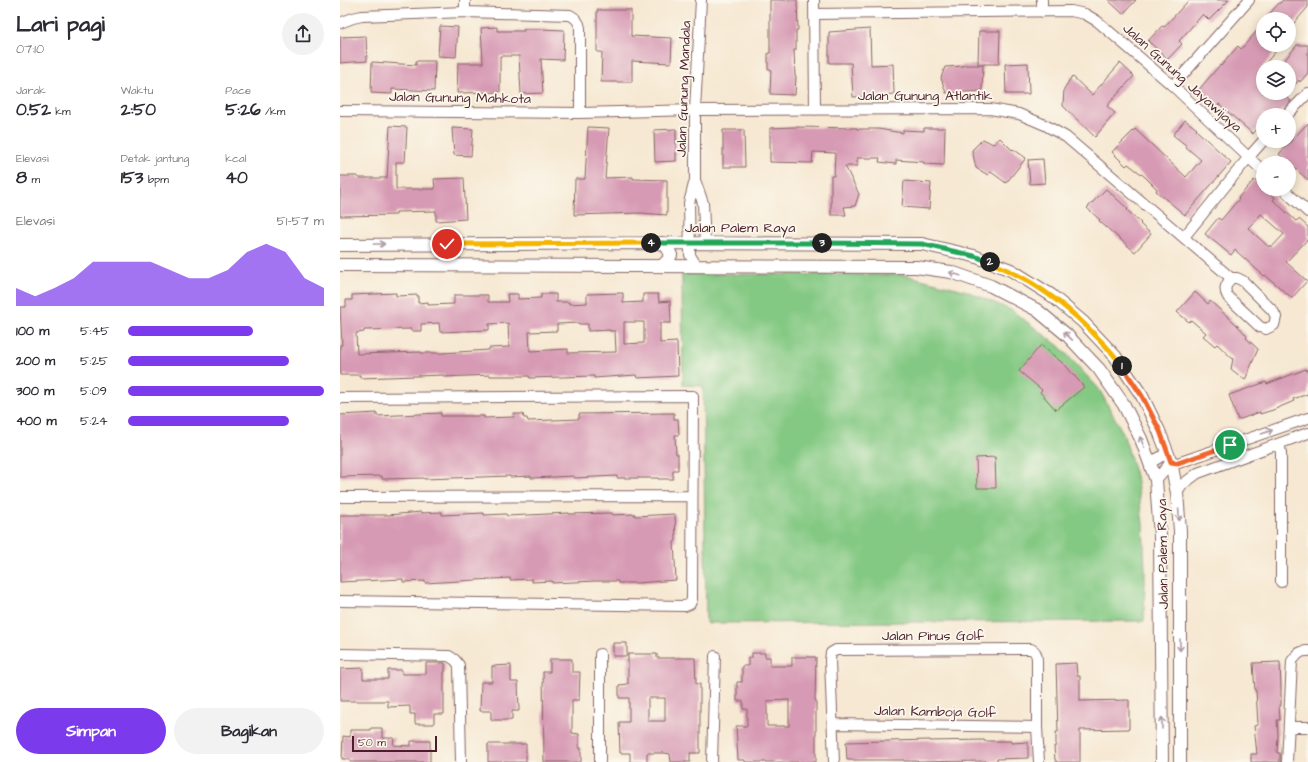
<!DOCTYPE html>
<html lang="id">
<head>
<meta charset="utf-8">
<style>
  :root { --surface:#fff; --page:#f2f2f3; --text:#2b2b33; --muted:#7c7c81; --accent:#7c3aed }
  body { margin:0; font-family:"Architects Daughter",sans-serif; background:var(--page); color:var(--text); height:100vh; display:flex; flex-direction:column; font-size:15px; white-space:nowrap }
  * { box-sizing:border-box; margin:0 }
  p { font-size:13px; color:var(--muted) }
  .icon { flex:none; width:22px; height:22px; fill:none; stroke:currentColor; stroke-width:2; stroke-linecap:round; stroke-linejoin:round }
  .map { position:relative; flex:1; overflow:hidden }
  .side { display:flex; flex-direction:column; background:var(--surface); width:340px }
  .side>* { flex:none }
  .tools { position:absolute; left:916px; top:12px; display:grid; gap:8px }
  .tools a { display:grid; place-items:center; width:40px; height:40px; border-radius:50%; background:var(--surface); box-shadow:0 2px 10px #0003; font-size:20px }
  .scale { position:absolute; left:12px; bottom:10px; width:85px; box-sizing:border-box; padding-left:4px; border:2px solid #4a1f2b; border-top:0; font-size:11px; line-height:14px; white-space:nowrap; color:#4a1f2b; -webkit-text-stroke:3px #fbf7ec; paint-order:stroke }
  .pin { position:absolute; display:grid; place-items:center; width:34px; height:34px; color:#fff; margin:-17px; border:2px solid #fff; border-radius:50%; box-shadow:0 1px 4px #0007 }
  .km { position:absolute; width:20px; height:20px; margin:-10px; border-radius:50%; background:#222; color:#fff; font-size:11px; line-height:20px; text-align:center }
  .round { display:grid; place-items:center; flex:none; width:42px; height:42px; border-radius:21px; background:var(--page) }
  .summary { display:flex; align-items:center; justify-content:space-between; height:68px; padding:0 16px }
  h1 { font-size:22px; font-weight:800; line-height:30px }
  .metrics { display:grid; grid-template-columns:repeat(3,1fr); gap:6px; height:68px; padding:4px 16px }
  .metrics div { display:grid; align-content:center }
  .metrics b { font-size:17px; font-weight:800 }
  .metrics small { font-size:11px; font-weight:400 }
  .metrics p { font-size:11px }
  .chart { height:112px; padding:8px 16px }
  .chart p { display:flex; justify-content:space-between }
  .chart svg { width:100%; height:72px; margin-top:4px; fill:var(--accent); opacity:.7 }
  .cta { display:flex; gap:8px; margin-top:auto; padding:8px 16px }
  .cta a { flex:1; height:46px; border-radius:24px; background:var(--accent); color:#fff; font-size:16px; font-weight:800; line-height:46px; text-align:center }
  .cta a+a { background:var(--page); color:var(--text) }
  ul { padding:0 16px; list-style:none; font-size:13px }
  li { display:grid; grid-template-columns:64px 48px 1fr; align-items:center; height:30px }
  li i { height:10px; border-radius:5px; background:var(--accent) }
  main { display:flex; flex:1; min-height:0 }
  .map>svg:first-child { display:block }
  .green { fill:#84c983; stroke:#677457 }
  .building { fill:#d79ab4; fill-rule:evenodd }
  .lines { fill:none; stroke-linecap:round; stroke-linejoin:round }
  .minor-casing { stroke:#866565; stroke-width:12 }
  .tertiary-casing { stroke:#866565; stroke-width:14 }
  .minor { stroke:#fff; stroke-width:10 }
  .tertiary { stroke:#fff; stroke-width:12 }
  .oneway { stroke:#ae9aa0 }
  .split-1-casing { stroke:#fff; stroke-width:8 }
  .split-2-casing { stroke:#fff; stroke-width:8 }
  .split-3-casing { stroke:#fff; stroke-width:8 }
  .split-4-casing { stroke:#fff; stroke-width:8 }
  .split-5-casing { stroke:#fff; stroke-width:8 }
  .split-1 { stroke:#f0652b; stroke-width:5 }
  .split-2 { stroke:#f5b400; stroke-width:5 }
  .split-3 { stroke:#22a559; stroke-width:5 }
  .split-4 { stroke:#22a559; stroke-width:5 }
  .split-5 { stroke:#f5b400; stroke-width:5 }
  .labels { text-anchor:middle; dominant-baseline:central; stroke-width:3.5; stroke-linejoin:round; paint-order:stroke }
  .street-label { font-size:14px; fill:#4a1f2b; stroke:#fbf7ec }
</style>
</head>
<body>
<main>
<section class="side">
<div class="summary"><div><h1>Lari pagi</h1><p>07:10</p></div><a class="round"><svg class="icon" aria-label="share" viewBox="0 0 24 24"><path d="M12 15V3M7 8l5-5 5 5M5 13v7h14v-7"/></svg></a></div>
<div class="metrics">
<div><p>Jarak</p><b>0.52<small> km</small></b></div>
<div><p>Waktu</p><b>2:50</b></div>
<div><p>Pace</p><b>5:26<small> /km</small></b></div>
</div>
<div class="metrics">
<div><p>Elevasi</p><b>8<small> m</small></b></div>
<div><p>Detak jantung</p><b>153<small> bpm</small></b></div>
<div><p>kcal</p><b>40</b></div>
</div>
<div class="chart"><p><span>Elevasi</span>51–57 m</p>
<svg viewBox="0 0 160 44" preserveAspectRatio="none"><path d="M0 44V33L10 38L20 33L30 27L40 17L50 17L60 17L70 17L80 22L90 27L100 27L110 22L120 11L130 6L140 11L150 27L160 33V44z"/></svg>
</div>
<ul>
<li><b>100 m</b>5:45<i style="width:64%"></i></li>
<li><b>200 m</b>5:25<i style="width:82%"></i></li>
<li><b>300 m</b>5:09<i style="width:100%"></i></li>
<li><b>400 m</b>5:24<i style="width:82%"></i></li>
</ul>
<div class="cta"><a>Simpan</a><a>Bagikan</a></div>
</section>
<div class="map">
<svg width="968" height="762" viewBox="0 0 968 762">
  <rect width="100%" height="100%" fill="#fbf7ec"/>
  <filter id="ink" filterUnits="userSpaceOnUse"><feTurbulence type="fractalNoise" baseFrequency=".025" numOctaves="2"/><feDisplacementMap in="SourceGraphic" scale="8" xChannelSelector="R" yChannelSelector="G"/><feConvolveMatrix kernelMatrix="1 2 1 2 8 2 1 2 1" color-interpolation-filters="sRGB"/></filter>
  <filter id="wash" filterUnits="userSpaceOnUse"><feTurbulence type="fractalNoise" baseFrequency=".012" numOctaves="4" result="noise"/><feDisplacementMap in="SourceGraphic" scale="16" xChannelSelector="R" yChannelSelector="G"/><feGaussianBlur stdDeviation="0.9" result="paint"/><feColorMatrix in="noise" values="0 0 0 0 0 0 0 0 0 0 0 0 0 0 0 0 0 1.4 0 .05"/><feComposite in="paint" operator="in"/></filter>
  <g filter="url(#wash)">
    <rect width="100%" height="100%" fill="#f6e8d2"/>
    <!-- green -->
    <path class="green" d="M342 274 565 275 624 290 671 310 719 346 759 389 783 433 796 476 803 523 805 571 804 621 366 623 363 386 343 385Z"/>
    <g id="blocks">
      <!-- building -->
      <path class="building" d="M430 0H457L458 30H456V50H454L455 76H456L455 95 430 94 431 69H428V53H430Z
        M768 0H796L783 14Z
        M849 0H889L869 20 863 14 839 41 842 44 828 59 808 41 822 26 824 27Z
        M943 0H968V7L949 29V19H925L939 3H940Z
        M257 10H291V36L332 38 331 63 292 61V82H261L262 52H257Z
        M923 24V45H929L936 51 918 72 923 76V93H942L951 101 938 115H923V122L913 134 879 104 874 109 856 93 880 65 881 66 898 46 901 49Z
        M100 26 118 27 116 57 98 56Z
        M157 27V31H184V29H201L224 30 223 60 201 59 203 93 181 94 179 56H160V92L117 93 118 63H143L141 28Z
        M530 29 531 65 553 64 554 94 513 97 511 63H489V32Z
        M639 31H660L659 64H638Z
        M26 36 27 61 0 63V37Z
        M957 45H968V73L960 82 959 80 949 92V67H939Z
        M76 61H95L94 91 52 89V94L31 93 32 62 76 65Z
        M688 63 689 94H666L665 64Z
        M780 63 794 76 767 106 775 113 755 137 723 106 724 89 732 76 752 95Z
        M623 65H643L642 91 606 93 601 78 605 67 623 66Z
        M845 120 857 129 856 130 891 162 845 215 816 191 817 189 804 176 788 164 786 166 772 152 795 129 846 177 861 160 846 147 847 146 833 135Z
        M968 123V180L939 154Z
        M50 126 67 127 65 162H56V189H95L94 179 124 178 126 219 96 221V211L56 212V215L0 216V176H18V178H47Z
        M248 127 269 128 265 178 293 177V179L327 180V215L301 213 234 215 235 179H245Z
        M454 127 517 128V129H538L563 133V130L584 131V128H605L604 165 584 164V162L556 160V164L539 162 540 158H517V166H505L519 194 515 206 504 207 506 215H491V176H494L495 153 473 152 472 163 430 162V128Z
        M112 128 133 129 131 156 114 155Z
        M336 129V161L315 162 314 130Z
        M383 130H404L405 167H383Z
        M660 138 672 150 673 149 686 158 666 183 651 172 648 175 636 168 632 150 643 139 653 144Z
        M703 159 705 183 690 184 688 160Z
        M914 180 923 187V189H925L935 198 933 200 956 221 959 219 968 227V239L946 262 967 281 952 298 925 275 924 276 895 250 891 255 865 234 878 218 881 220 899 199 898 198ZM921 214 944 234 932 247 930 245 929 247 908 228Z
        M564 181 591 183 589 209 562 207Z
        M766 189 788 209 787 210 801 223 800 224 811 234 795 252 759 221 760 220 747 208Z
        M855 292 868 304 870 301 895 323 907 336 906 338 918 349 905 380 891 369 893 359 877 344 875 346 863 336 866 333 851 320 849 322 837 312Z
        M56 293V296L78 295V303L88 302V305L114 304V295H148V302H168L167 294H178V299L201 298V294H216V302H229V304L247 303V294L283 293V303L303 302V294H318L319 302 330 301 331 323H320V343L337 342 338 376 297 378 296 375 254 378V376L190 378 189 376H150V375L104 377V375L20 378V375H0V345H2L0 307H6V300H12V295ZM284 322H304V343L284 344ZM99 323 100 332 149 330V324L168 323 169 347 149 348V350L102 353H81V352L17 354 16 333 24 332V330L71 329V331H81V324ZM239 323V324H248V331L270 330V331H275L276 352 228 353V349L190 351 189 332 217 331V324Z
        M701 345 726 366 744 387 716 410 700 392 702 390 679 371Z
        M966 369 968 374V394L953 399 954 401 933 410 920 414V412L898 420 889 395 926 382 927 384Z
        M37 413V416L101 413V416H144V418L174 417 173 414H183L184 418H187L188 421 239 419V414L334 413V419H338L339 435H335L336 454H338V470H333V479H318V478H277V476L234 478V476L191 478V476L170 477V476L84 479V478L42 479V476L0 477V415Z
        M655 457 656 488H637L636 458Z
        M81 512 82 513 102 512V515L144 513V515L166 514 167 516 229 513V514L272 513V515L295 514V516L335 514 336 541 334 542 336 580 297 583H278V581H256L212 583V581L192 582V579L170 580V578L85 583V581L63 582V579L0 582V515H48Z
        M273 643H287V656H273Z
        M412 653H425V657H430V666H452V657H476L475 700H476V762H405V760H398L396 726H407V709H403V701H397V682H402V666H408V658H412ZM449 700V726H427V701Z
        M288 654H317V658H355L356 684H360V753H350V762H331L330 754 325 753H307V762H290V753H280L279 722H289V698H279V685L288 684ZM308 698H325V721H308Z
        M210 659H232V672H240L239 700H232V733L239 734V748H241V762H204L203 672H210Z
        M940 662 941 689V705H939L940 720H937L938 736 937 753H940V762H911V754H917L914 726 918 725 916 691H915L913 663Z
        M86 663H105V672H104V714H94V724H75V714H70V706L48 707V701H0V669L23 668V679H48V670H62V674H86Z
        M736 663 737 676H740V701L789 700V729L740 730V762H716V760H715L714 746H716V732H718L716 664Z
        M171 665V682H178L179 711H172V720H151V711H140L141 682H152V666Z
        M31 728H42V738H54L53 745 71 746V741H90V762H10V759H2L3 736 10 737V730H31Z
        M590 740V741L644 740V741H671V743L688 742V758L657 759V761L646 762V761L578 762 577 761H564V760H507L506 742Z
        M148 744H186V762H148Z"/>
    </g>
  </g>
  <g filter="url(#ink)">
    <use href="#blocks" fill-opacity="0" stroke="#866565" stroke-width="1"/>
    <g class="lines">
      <!-- minor casing -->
      <g class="minor-casing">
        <path id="minor" d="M125 0V12
          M474 0 475 110
          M702 12V0
          M474 14 731 11 745 14 757 21 833 86 923 171
          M0 23 13 18 22 16 125 12 230 15C236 18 239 21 240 28V113
          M833 86 909 0
          M0 111 240 113 355 110 650 109 679 114 705 125 726 137 891 278H897L903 281 933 311 936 317 934 325 926 329 920 327 888 297C883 289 886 285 891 278
          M947 115 968 93
          M355 180 363 203 365 244
          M943 189 968 212
          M844 237 908 158 923 141
          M356 265 350 255 349 203 355 180V110L361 0
          M0 398 353 396 352 599 350 604 345 606 0 601
          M939 444 941 453V582
          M808 458 815 460 822 456 827 452
          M816 480 831 462 838 463 968 418
          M837 493 843 484 858 473 968 433
          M0 497 352 496
          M0 654 109 656 115 660 119 665 121 762
          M493 724 697 727
          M949 727H968
          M260 762V654
          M372 762 375 656
          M494 762 490 660 491 653 496 650 691 649C696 651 697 655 697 660V727L699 762
          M947 762 952 661C957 655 960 650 968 651"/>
      </g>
      <!-- tertiary casing -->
      <g class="tertiary-casing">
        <path id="tertiary" d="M322 243 327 247 331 255 329 259 323 265
          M0 245 322 243 582 244 634 256 671 270 711 295 743 322 775 356 802 396 819 431 831 462 837 493 840 531V762
          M0 265 576 267 611 272 651 286 697 310 727 335 759 369 784 405 801 439 816 480 820 536 822 762"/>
      </g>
      <!-- minor -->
      <use href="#minor" class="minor"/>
      <!-- tertiary -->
      <use href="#tertiary" class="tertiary"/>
    </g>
    <!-- one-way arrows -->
    <defs><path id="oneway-shaft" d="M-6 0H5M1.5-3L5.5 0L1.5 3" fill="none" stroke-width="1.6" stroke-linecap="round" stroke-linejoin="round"/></defs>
    <g class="oneway">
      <use href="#oneway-shaft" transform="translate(39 244)"/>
      <use href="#oneway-shaft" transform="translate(615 274) rotate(-162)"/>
      <use href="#oneway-shaft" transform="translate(728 336) rotate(-137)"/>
      <use href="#oneway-shaft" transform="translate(927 432) rotate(-19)"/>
      <use href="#oneway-shaft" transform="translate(802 442) rotate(-113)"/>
      <use href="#oneway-shaft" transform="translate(839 515) rotate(86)"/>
      <use href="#oneway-shaft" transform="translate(840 645) rotate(90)"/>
      <use href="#oneway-shaft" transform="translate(822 723) rotate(-90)"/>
    </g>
  </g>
  <g class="lines" filter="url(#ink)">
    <!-- split-1 casing -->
    <g class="split-1-casing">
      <path id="split-1" d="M782 366 802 396 820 431 831 462 838 463 890 445"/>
    </g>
    <!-- split-2 casing -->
    <g class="split-2-casing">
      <path id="split-2" d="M650 262C691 279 726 304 756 336 766 346 775 355 782 366"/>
    </g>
    <!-- split-3 casing -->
    <g class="split-3-casing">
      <path id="split-3" d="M482 243 582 244 634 256 650 262"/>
    </g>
    <!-- split-4 casing -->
    <g class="split-4-casing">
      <path id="split-4" d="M311 243H482"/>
    </g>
    <!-- split-5 casing -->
    <g class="split-5-casing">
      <path id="split-5" d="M107 244 311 243"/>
    </g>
    <!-- split-1 -->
    <use href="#split-1" class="split-1"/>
    <!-- split-2 -->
    <use href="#split-2" class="split-2"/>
    <!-- split-3 -->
    <use href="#split-3" class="split-3"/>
    <!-- split-4 -->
    <use href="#split-4" class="split-4"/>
    <!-- split-5 -->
    <use href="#split-5" class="split-5"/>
  </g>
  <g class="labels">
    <!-- street labels -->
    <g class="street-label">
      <text transform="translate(842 78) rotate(42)">Jalan Gunung Jayawijaya</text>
      <text transform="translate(344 89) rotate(-88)">Jalan Gunung Mandala</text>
      <text x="585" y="96">Jalan Gunung Atlantik</text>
      <text transform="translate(120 98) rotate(1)">Jalan Gunung Mahkota</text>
      <text x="400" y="228">Jalan Palem Raya</text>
      <text transform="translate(823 554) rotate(-91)">Jalan Palem Raya</text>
      <text x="593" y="636">Jalan Pinus Golf</text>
      <text transform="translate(595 712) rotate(1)">Jalan Kamboja Golf</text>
    </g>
  </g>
</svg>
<div class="tools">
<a><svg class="icon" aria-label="locate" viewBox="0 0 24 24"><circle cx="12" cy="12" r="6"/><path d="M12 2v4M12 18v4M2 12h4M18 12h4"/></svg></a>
<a><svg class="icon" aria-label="layers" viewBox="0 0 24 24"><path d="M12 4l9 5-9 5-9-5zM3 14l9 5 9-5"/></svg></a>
<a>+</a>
<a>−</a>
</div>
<div class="scale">50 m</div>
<div class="pin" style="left:890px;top:445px;background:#1e9e55"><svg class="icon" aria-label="arrive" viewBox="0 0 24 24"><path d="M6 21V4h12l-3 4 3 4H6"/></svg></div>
<div class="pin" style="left:107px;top:244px;background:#d93025"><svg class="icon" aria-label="check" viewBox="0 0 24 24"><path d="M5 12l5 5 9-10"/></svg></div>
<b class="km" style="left:782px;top:366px">1</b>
<b class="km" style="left:650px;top:262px">2</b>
<b class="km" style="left:482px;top:243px">3</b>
<b class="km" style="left:311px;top:243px">4</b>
</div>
</main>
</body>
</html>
